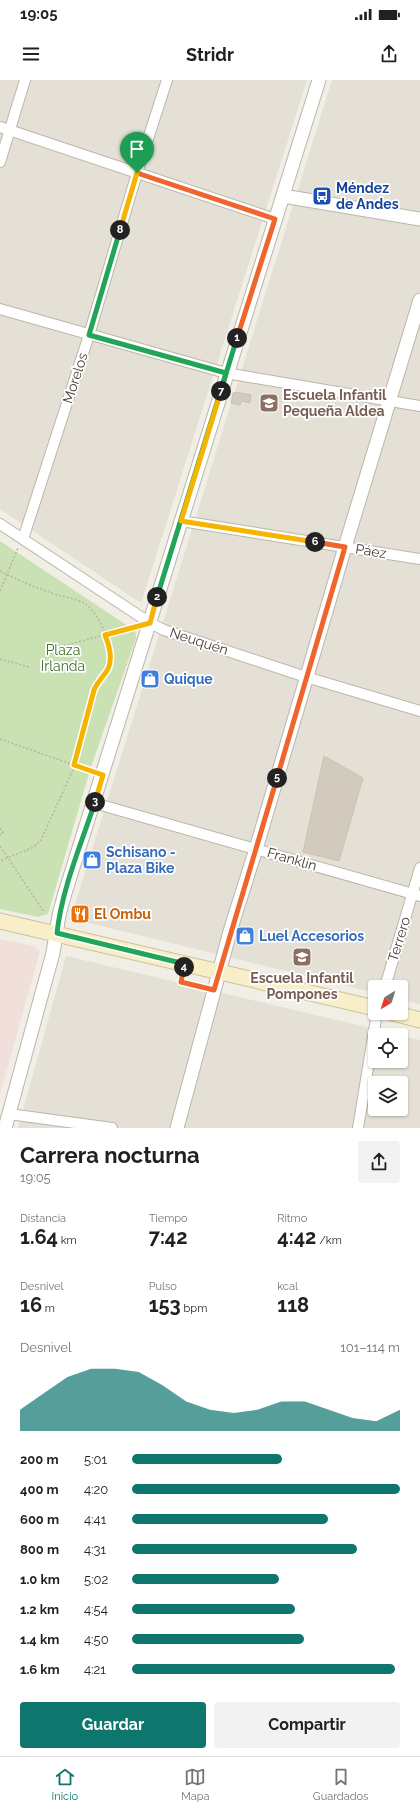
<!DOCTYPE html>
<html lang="es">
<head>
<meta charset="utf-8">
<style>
  :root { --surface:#fff; --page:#f2f2f2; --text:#202124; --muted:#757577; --line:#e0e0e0; --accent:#0f766e }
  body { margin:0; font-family:Raleway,sans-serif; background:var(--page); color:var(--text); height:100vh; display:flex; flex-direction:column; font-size:15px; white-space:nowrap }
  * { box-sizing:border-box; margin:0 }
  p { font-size:13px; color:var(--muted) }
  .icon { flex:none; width:22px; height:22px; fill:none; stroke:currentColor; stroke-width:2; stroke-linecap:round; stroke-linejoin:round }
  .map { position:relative; height:1048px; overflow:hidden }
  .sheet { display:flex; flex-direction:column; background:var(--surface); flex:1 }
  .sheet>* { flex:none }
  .needle { width:26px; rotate:218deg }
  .buttons { position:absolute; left:368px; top:900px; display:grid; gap:8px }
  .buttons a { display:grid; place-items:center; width:40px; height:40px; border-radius:4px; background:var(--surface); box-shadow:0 1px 3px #0004; font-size:20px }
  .pin { position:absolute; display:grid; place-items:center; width:34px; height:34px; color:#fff; margin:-41px -17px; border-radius:50% 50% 50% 0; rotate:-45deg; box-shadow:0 0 4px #0007 }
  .pin .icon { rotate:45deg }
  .km { position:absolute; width:20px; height:20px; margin:-10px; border-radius:50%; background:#222; color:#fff; font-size:11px; line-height:20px; text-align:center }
  .round { display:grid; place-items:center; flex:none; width:42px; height:42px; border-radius:4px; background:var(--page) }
  .headline { display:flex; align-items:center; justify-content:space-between; height:68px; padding:0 20px }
  h1 { font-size:22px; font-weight:700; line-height:30px }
  .figures { display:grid; grid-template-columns:repeat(3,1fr); gap:6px; height:68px; padding:4px 20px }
  .figures div { display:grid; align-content:center }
  .figures b { font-size:20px; font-weight:700 }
  .figures small { font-size:11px; font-weight:400 }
  .figures p { font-size:11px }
  .chart { height:112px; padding:8px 20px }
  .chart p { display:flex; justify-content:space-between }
  .chart svg { width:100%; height:72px; margin-top:4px; fill:var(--accent); opacity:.7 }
  .button { display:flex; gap:8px; margin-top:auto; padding:8px 20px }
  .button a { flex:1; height:46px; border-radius:4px; background:var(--accent); color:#fff; font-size:16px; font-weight:700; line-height:46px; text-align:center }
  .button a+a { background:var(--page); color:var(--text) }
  ul { padding:0 20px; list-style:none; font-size:13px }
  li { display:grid; grid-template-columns:64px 48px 1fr; align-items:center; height:30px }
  li i { height:10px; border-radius:5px; background:var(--accent) }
  .status { display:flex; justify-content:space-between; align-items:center; height:28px; padding:0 20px; background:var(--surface); direction:ltr }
  .status svg { height:11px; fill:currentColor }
  header { display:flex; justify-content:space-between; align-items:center; height:52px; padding:0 20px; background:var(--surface); font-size:18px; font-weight:700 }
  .tab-bar { display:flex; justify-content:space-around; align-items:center; height:56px; border-top:1px solid var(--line); background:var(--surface); font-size:11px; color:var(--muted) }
  .tab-bar a { display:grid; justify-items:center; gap:2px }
  .tab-bar .on { color:var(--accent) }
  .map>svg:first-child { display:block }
  .residential { fill:#e4e0d5; fill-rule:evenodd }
  .medical { fill:#f1dfdb }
  .green { fill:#cae1b3 }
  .building { fill:#d1cabd; stroke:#cbc2b1 }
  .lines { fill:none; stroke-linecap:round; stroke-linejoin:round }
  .service-casing { stroke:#bbb6aa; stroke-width:7 }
  .minor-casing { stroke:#bbb6aa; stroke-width:12 }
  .tertiary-casing { stroke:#bbb6aa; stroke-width:15 }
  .secondary-casing { stroke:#ccc29a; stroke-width:17 }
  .path { stroke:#bcb29d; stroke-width:1.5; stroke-dasharray:2 2; stroke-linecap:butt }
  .service { stroke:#fff; stroke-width:5 }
  .minor { stroke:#fff; stroke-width:10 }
  .tertiary { stroke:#fff; stroke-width:13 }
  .secondary { stroke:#f8efc9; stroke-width:15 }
  .split-1-casing { stroke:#fff; stroke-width:8 }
  .split-2-casing { stroke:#fff; stroke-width:8 }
  .split-3-casing { stroke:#fff; stroke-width:8 }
  .split-4-casing { stroke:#fff; stroke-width:8 }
  .split-5-casing { stroke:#fff; stroke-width:8 }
  .split-6-casing { stroke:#fff; stroke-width:8 }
  .split-7-casing { stroke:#fff; stroke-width:8 }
  .split-8-casing { stroke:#fff; stroke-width:8 }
  .split-9-casing { stroke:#fff; stroke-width:8 }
  .split-1 { stroke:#f0652b; stroke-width:5 }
  .split-2 { stroke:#22a559; stroke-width:5 }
  .split-3 { stroke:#f5b400; stroke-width:5 }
  .split-4 { stroke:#22a559; stroke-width:5 }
  .split-5 { stroke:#f0652b; stroke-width:5 }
  .split-6 { stroke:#f0652b; stroke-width:5 }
  .split-7 { stroke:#f5b400; stroke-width:5 }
  .split-8 { stroke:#22a559; stroke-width:5 }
  .split-9 { stroke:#f5b400; stroke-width:5 }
  .labels { text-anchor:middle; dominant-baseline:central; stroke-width:3.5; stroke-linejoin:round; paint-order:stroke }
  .transit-label { font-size:14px; font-weight:bold; fill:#164399; stroke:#fff; text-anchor:start }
  .street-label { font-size:14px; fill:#433f36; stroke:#fff }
  .education-label { font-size:14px; font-weight:bold; fill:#785e54; stroke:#fff; text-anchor:start }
  .park-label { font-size:14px; fill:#456e30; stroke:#fff }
  .shop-label { font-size:14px; font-weight:bold; fill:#366cbe; stroke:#fff; text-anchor:start }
  .food-label { font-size:14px; font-weight:bold; fill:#c56008; stroke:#fff; text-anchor:start }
</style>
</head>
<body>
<div class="status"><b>19:05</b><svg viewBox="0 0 49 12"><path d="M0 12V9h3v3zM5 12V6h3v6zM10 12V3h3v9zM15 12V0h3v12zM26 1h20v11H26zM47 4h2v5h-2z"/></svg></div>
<header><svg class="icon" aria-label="menu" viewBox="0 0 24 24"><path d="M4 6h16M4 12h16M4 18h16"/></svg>Stridr<svg class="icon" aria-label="share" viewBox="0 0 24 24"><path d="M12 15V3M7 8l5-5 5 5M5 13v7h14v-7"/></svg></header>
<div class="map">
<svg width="420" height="1048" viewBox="0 0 420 1048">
  <rect width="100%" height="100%" fill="#f1eee6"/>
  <!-- residential -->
  <path class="residential" d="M0 0H307L141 523 0 429Z
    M332 0H420V924L401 920V907H375V913L77 840 72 834Z
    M66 876 400 955H375V981H401V955L420 960V1048H18ZM375 1003H401V1029H375Z"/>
  <!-- medical -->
  <path class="medical" d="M0 859 35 866 40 871 0 1014Z"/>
  <!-- green -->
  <path class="green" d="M0 461 131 548 135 549 136 558 90 690 48 834 38 837 0 829Z"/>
  <!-- building -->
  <path class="building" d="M236 312 251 315 250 323 241 321 240 325 231 323 233 313Z
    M324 676 363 698 339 781 303 772Z"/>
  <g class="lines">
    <!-- service casing -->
    <g class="service-casing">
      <path id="service" d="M185 885 181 902 214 910"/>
    </g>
    <!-- minor casing -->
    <g class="minor-casing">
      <path id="minor" d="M0 47 275 139
        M0 82 25 0
        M0 229 226 293 420 326
        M181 441 420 479
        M0 444 150 543 164 550 306 597 420 631
        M23 459 89 255 137 93 167 0
        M94 723 420 816
        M385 907 420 788
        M9 1034 112 1048
        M358 1048 377 933"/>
    </g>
    <!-- tertiary casing -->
    <g class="tertiary-casing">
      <path id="tertiary" d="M283 116 420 139
        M5 1048 53 873 59 835 65 813 319 0
        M177 1048 231 848 256 769 345 467 420 220"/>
    </g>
    <!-- secondary casing -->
    <g class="secondary-casing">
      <path id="secondary" d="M0 841 375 928
        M393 933 420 940"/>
    </g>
    <!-- path -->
    <path class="path" d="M0 491C19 501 37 508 57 515 65 517 76 519 84 523 99 532 111 563 110 580 109 591 99 600 94 610L73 690 41 760 34 767 0 781
      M0 511 18 468
      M52 569 137 546
      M0 579 29 587
      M0 659 91 691
      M0 748 3 753 0 755
      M0 766 44 832"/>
    <!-- service -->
    <use href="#service" class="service"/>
    <!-- minor -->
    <use href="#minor" class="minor"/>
    <!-- tertiary -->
    <use href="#tertiary" class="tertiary"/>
    <!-- secondary -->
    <use href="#secondary" class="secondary"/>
  </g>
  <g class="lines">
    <!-- split-1 casing -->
    <g class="split-1-casing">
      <path id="split-1" d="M137 93 275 139 237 258"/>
    </g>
    <!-- split-2 casing -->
    <g class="split-2-casing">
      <path id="split-2" d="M157 517 237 258"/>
    </g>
    <!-- split-3 casing -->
    <g class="split-3-casing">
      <path id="split-3" d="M95 722 103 695 74 685 94 610C98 601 104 596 108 589 113 579 109 564 105 555L150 543 157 517"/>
    </g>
    <!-- split-4 casing -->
    <g class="split-4-casing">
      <path id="split-4" d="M95 722C81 765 62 808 57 853L185 884 184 887"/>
    </g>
    <!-- split-5 casing -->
    <g class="split-5-casing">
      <path id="split-5" d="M184 887 181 902 214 910 277 698"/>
    </g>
    <!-- split-6 casing -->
    <g class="split-6-casing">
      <path id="split-6" d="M277 698 345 467 315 462"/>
    </g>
    <!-- split-7 casing -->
    <g class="split-7-casing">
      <path id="split-7" d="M221 311 181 441 315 462"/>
    </g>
    <!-- split-8 casing -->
    <g class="split-8-casing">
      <path id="split-8" d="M120 150 89 255 226 293 221 311"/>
    </g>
    <!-- split-9 casing -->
    <g class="split-9-casing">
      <path id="split-9" d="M120 150 137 93"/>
    </g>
    <!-- split-1 -->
    <use href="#split-1" class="split-1"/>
    <!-- split-2 -->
    <use href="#split-2" class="split-2"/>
    <!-- split-3 -->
    <use href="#split-3" class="split-3"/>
    <!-- split-4 -->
    <use href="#split-4" class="split-4"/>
    <!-- split-5 -->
    <use href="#split-5" class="split-5"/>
    <!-- split-6 -->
    <use href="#split-6" class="split-6"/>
    <!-- split-7 -->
    <use href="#split-7" class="split-7"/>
    <!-- split-8 -->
    <use href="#split-8" class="split-8"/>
    <!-- split-9 -->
    <use href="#split-9" class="split-9"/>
  </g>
  <!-- icons -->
  <defs>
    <g id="bus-square" transform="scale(1)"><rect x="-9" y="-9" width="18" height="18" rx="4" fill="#1a4fb4" stroke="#fff"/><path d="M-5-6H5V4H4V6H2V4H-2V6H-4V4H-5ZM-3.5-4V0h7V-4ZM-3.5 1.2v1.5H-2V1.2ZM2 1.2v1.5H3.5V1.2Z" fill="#fff"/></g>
    <g id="school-square" transform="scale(1)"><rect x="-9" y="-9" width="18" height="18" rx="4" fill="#8d6e63" stroke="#fff"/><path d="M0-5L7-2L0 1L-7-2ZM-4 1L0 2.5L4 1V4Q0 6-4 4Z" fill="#fff"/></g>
    <g id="shop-square" transform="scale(1)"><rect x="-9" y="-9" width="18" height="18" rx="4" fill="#3f7fe0" stroke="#fff"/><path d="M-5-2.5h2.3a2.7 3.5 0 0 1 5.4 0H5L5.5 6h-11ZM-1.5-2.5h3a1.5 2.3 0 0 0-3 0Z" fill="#fff"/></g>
    <g id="restaurant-square" transform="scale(1)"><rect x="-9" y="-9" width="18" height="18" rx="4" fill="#e8710a" stroke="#fff"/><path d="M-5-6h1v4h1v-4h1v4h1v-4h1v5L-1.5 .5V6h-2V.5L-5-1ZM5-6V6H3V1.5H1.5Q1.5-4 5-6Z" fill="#fff"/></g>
  </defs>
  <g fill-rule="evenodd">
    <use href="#bus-square" x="322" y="116"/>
    <use href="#school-square" x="269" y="323"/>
    <use href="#shop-square" x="150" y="599"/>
    <use href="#shop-square" x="92" y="780"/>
    <use href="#restaurant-square" x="80" y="834"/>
    <use href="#shop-square" x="245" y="856"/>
    <use href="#school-square" x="302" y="877"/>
  </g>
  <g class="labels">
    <!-- transit labels -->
    <g class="transit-label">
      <text x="336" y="108">Méndez<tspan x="336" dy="16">de Andes</tspan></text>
    </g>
    <!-- street labels -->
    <g class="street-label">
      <text transform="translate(75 298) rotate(-72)">Morelos</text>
      <text transform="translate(371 471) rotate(9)">Páez</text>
      <text transform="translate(199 561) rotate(18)">Neuquén</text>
      <text transform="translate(292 779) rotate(16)">Franklin</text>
      <text transform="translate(399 859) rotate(-73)">Terrero</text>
    </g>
    <!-- education labels -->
    <g class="education-label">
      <text x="283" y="315">Escuela Infantil<tspan x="283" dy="16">Pequeña Aldea</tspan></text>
      <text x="302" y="898" text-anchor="middle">Escuela Infantil<tspan x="302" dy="16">Pompones</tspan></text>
    </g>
    <!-- park labels -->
    <g class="park-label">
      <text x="63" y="570">Plaza<tspan x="63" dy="16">Irlanda</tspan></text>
    </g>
    <!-- shop labels -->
    <g class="shop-label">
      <text x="164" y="599">Quique</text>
      <text x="106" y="772">Schisano -<tspan x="106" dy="16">Plaza Bike</tspan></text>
      <text x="259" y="856">Luel Accesorios</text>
    </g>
    <!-- food labels -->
    <g class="food-label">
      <text x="94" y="834">El Ombu</text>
    </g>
  </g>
</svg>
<div class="buttons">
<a><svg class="needle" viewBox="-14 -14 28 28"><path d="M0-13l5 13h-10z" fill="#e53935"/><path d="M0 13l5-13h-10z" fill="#757577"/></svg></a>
<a><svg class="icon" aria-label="locate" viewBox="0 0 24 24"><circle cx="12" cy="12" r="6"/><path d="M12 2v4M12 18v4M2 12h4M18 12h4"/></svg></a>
<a><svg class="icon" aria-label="layers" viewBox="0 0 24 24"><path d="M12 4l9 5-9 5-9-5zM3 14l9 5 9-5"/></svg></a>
</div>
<div class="pin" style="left:137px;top:93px;background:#1e9e55"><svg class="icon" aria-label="arrive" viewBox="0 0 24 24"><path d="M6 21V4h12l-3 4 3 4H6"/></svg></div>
<b class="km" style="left:237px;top:258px">1</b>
<b class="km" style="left:157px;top:517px">2</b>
<b class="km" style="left:95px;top:722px">3</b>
<b class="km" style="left:184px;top:887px">4</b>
<b class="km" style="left:277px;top:698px">5</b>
<b class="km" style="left:315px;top:462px">6</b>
<b class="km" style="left:221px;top:311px">7</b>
<b class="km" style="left:120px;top:150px">8</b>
</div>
<section class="sheet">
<div class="headline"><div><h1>Carrera nocturna</h1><p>19:05</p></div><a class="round"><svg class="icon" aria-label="share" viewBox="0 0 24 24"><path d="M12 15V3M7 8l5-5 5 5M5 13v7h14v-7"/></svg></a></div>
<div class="figures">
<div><p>Distancia</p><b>1.64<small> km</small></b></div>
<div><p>Tiempo</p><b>7:42</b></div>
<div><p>Ritmo</p><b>4:42<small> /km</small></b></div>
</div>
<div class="figures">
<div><p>Desnivel</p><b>16<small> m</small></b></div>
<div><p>Pulso</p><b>153<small> bpm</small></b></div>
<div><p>kcal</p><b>118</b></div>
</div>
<div class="chart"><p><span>Desnivel</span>101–114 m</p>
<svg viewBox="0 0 160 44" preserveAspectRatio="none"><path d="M0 44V31L10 21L20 11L30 6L40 6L50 8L60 16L70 26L80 31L90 33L100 31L110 26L120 26L130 31L140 36L150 38L160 31V44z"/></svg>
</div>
<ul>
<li><b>200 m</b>5:01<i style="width:56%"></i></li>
<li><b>400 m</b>4:20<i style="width:100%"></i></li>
<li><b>600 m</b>4:41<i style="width:73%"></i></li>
<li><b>800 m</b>4:31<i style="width:84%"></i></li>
<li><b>1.0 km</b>5:02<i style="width:55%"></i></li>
<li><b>1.2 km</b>4:54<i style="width:61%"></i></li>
<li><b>1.4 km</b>4:50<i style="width:64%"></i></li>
<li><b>1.6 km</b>4:21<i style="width:98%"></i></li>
</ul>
<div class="button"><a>Guardar</a><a>Compartir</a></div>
</section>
<nav class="tab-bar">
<a class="on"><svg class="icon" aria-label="home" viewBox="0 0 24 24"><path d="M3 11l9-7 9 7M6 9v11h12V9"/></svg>Inicio</a>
<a><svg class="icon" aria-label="map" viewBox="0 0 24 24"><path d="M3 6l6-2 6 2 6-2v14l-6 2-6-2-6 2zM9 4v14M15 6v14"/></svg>Mapa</a>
<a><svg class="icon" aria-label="saved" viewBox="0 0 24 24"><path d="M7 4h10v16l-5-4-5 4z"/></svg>Guardados</a>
</nav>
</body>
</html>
